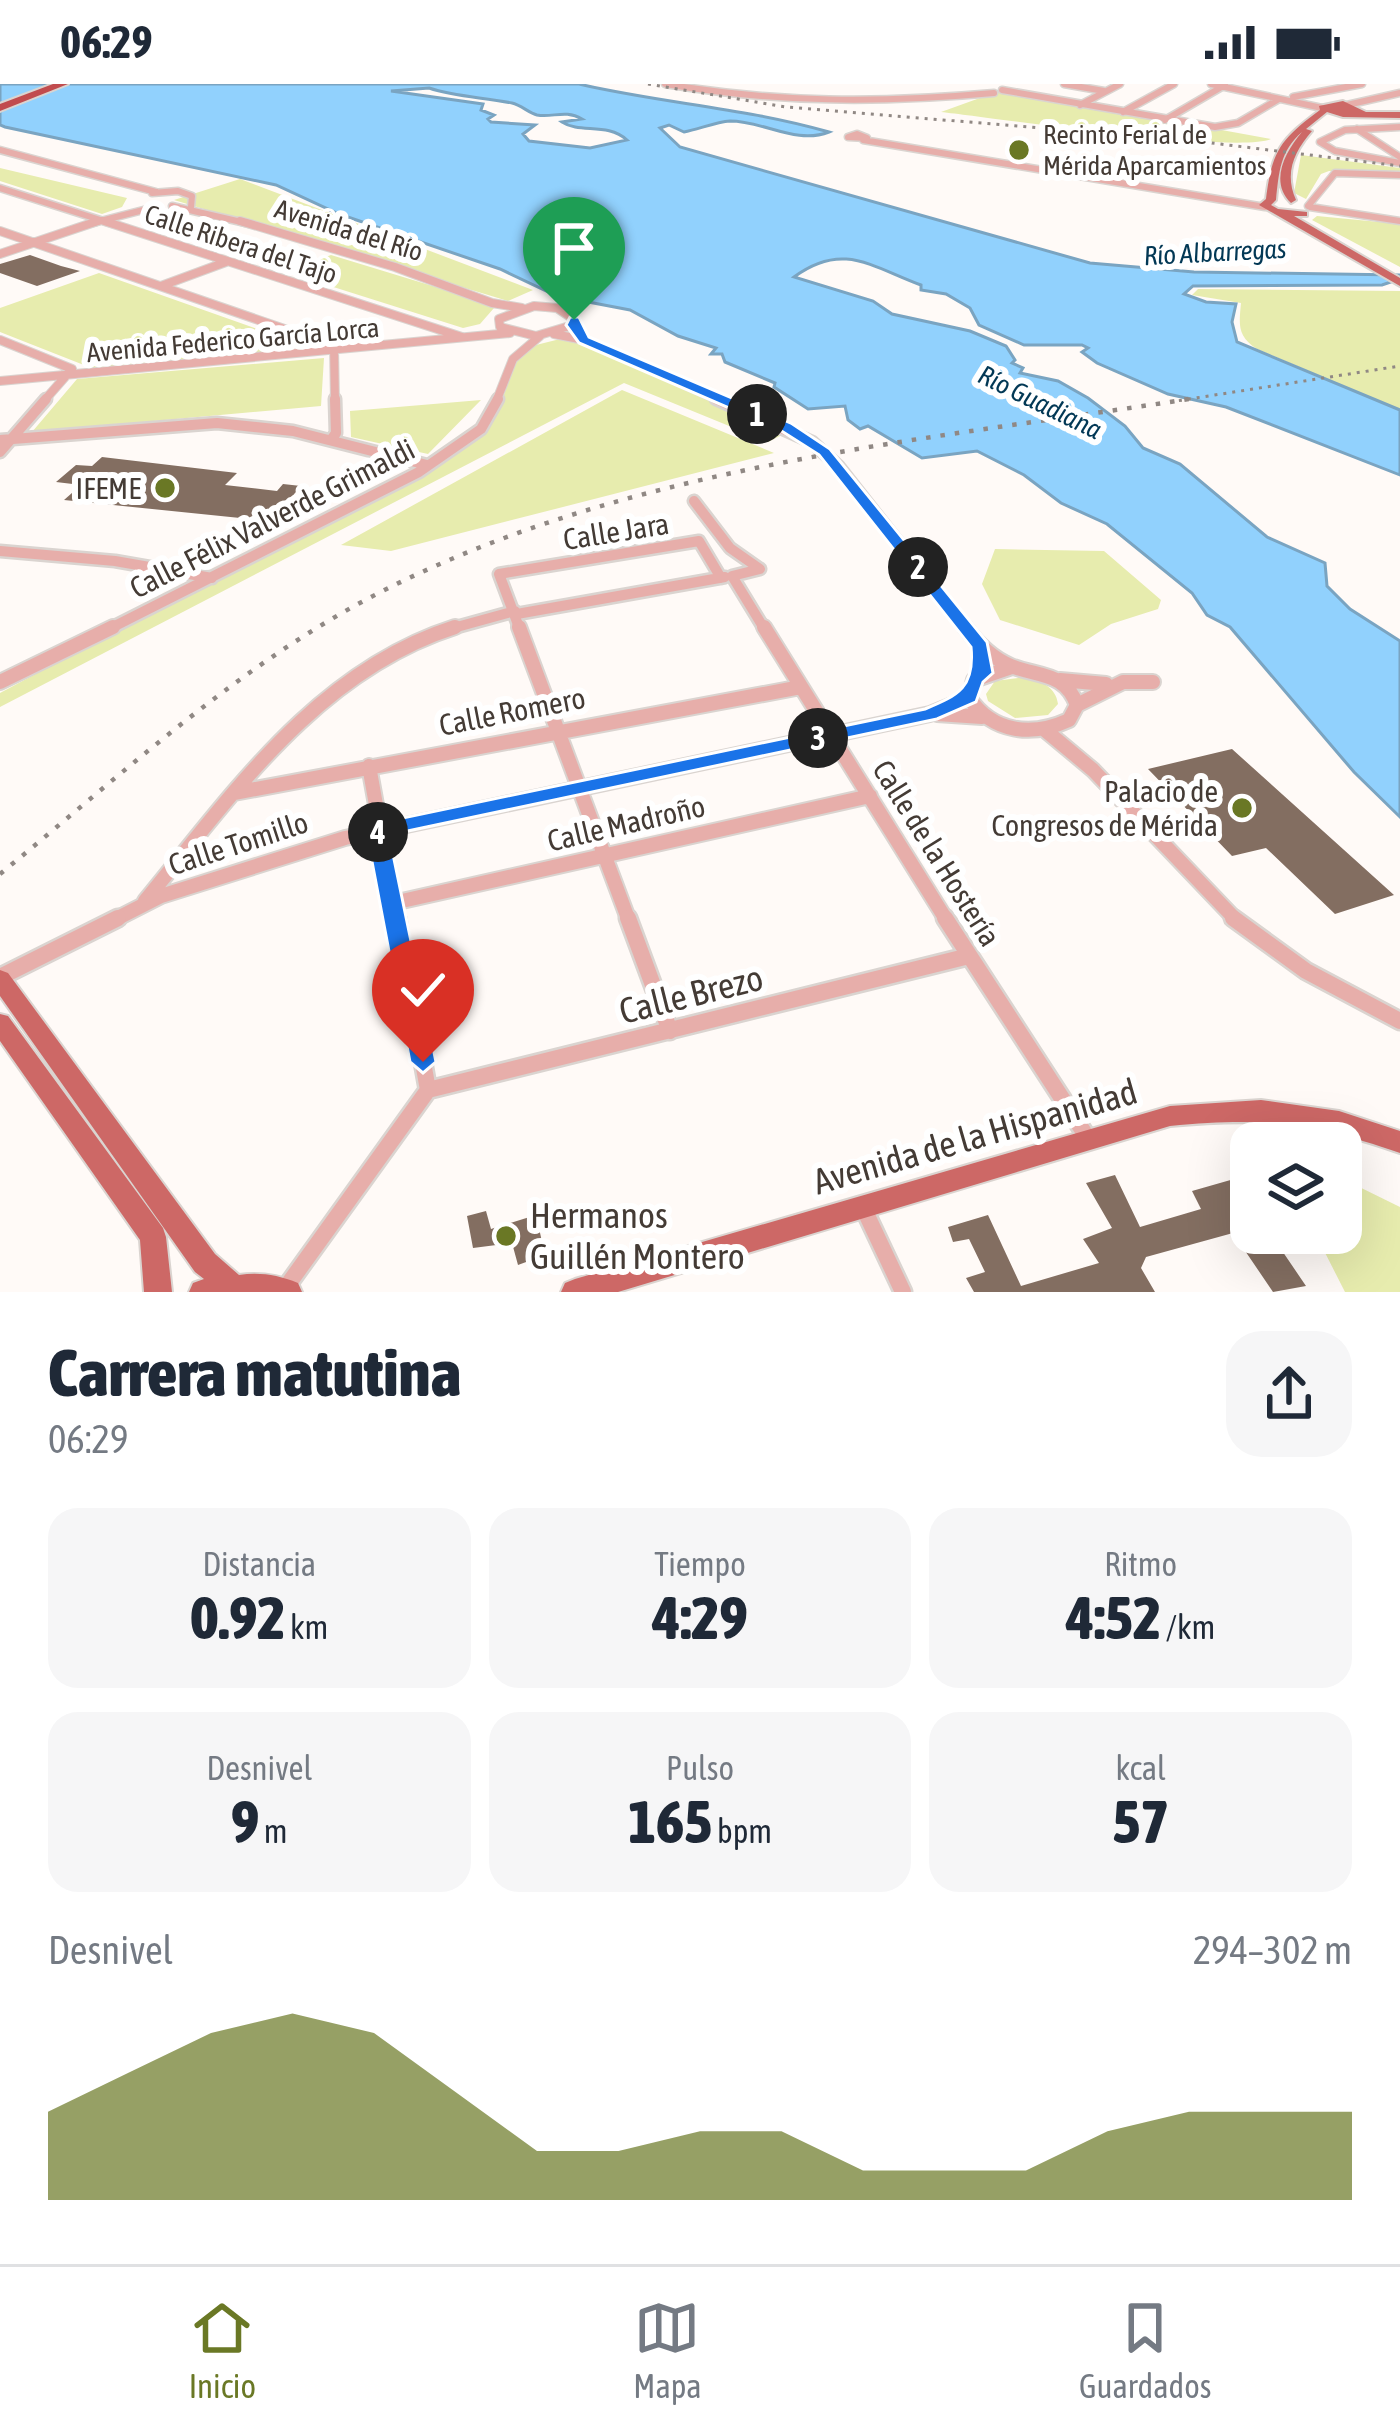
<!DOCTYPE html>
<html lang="es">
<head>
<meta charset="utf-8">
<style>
  :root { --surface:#fff; --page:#f6f6f7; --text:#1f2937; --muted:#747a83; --line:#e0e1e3; --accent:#6a7825 }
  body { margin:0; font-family:"Asap Condensed",sans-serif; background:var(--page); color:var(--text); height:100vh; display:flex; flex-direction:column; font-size:45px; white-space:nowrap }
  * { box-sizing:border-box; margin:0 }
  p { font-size:39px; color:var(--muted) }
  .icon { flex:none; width:66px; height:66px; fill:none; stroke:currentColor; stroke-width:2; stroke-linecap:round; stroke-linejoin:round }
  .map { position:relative; height:1208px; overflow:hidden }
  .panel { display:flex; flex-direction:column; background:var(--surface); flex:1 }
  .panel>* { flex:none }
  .tools { position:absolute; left:1230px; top:1038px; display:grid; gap:24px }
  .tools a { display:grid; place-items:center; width:132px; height:132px; border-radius:24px; background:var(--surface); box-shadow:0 12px 48px #0002; font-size:60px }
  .pin { position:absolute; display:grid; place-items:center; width:102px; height:102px; color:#fff; margin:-123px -51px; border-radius:50% 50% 50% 0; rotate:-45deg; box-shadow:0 0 12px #0007 }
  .pin .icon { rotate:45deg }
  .km { position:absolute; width:60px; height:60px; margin:-30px; border-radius:50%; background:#222; color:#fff; font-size:33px; line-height:60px; text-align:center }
  .round { display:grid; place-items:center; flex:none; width:126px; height:126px; border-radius:36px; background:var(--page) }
  .head { display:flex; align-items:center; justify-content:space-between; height:204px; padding:0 48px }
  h1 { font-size:66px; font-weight:800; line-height:90px }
  .metrics { display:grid; grid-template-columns:repeat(3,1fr); gap:18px; height:204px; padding:12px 48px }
  .metrics div { display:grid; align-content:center; border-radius:30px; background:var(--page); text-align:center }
  .metrics b { font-size:60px; font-weight:800 }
  .metrics small { font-size:33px; font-weight:400 }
  .metrics p { font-size:33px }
  .chart { height:336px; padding:24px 48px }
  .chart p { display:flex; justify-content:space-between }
  .chart svg { width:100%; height:216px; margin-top:12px; fill:var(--accent); opacity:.7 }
  .status { display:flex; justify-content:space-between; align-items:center; height:84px; padding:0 60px; background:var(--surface); direction:ltr }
  .status svg { height:33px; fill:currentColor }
  .tab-bar { display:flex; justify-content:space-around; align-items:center; height:168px; border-top:3px solid var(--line); background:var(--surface); font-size:33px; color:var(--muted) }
  .tab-bar a { display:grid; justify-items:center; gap:6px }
  .tab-bar .current { color:var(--accent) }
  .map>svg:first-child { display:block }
  .green { fill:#e7ecae }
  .water { fill:#91d1fd; stroke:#7aa4c1; stroke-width:3; fill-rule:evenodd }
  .building { fill:#836e61 }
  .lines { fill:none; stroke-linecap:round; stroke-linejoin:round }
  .street-far4-casing { stroke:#dad4d0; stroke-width:9 }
  .street-far3-casing { stroke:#dad4d0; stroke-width:10 }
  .street-far2-casing { stroke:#dad4d0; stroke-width:15 }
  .street-far1-casing { stroke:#dad4d0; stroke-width:18 }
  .street-casing { stroke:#dad4d0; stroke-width:21 }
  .primary-casing { stroke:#dad4d0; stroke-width:4 }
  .highway-casing { stroke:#dad4d0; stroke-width:4 }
  .street-far4 { stroke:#e7aeaa; stroke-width:6 }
  .street-far3 { stroke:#e7aeaa; stroke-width:8 }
  .street-far2 { stroke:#e7aeaa; stroke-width:10 }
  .street-far1 { stroke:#e7aeaa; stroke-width:14 }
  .street { stroke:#e7aeaa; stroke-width:16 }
  .primary { fill:#cd6866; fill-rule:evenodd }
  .highway { fill:#c14c4e; fill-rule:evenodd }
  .rail-far1 { stroke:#908884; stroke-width:3; stroke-dasharray:3 6; stroke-linecap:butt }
  .rail { stroke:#908884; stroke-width:4.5; stroke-dasharray:4.5 10; stroke-linecap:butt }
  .route { fill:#1a73e8; stroke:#fff; stroke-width:3 }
  .poi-dot { fill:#6a7825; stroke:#fff; stroke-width:4.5 }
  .labels { text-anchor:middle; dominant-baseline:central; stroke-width:12; stroke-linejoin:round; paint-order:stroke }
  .far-poi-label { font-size:27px; fill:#443b35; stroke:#fff; text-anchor:start }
  .far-street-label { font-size:27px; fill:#443b35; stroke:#fff }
  .far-water-label { font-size:27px; font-style:italic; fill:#023855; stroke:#fff }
  .poi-label { font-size:30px; fill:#443b35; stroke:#fff; text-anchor:end }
  .street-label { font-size:30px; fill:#443b35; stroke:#fff }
  .near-street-label { font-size:36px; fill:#443b35; stroke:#fff }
  .near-poi-label { font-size:36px; fill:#443b35; stroke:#fff; text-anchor:start }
</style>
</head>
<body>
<div class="status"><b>06:29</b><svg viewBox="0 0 49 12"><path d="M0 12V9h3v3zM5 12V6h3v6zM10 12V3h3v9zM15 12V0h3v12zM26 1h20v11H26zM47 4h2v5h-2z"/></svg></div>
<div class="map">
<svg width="1400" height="1208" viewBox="0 0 1400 1208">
  <rect width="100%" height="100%" fill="#fffaf7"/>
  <!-- green -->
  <path class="green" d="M1002 6 1271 55C1235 70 996 34 941 28Z
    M1301 71 1400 84V89L1329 87 1321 90 1306 115 1294 109Z
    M0 84 127 114 122 123 102 130 0 97Z
    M240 95 533 206 508 217 174 116Z
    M1317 132 1400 140V183L1312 136Z
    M331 171 485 218 494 224 480 240 463 244 286 188Z
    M99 189 311 264 94 285 0 248V224Z
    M1198 205 1400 207V326L1257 265C1237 252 1239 241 1241 219L1192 211Z
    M560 255 574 257 786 349 768 358 624 299 0 623V609L480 353C510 319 501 299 524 264Z
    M324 274 321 322 32 348 77 295Z
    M622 306 774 369 391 467 341 461Z
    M481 316 428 370 351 353 350 327Z
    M995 465 1104 467 1161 516 1158 525 1111 540 1079 561 1000 536 982 500Z
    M1026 593C1041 597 1056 603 1058 620L1048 631 1015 634 988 617 986 610 995 597Z
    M1341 1094 1400 1123V1208H1345L1315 1149H1341Z"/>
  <!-- water -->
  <path class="water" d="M0 0H579C660 19 746 24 829 48 796 61 764 37 730 37 716 38 699 45 684 48L669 41 660 44 680 63 1090 179 1194 188 1400 191V195L1382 201 1193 202 1184 210 1206 218 1236 220 1232 238 1237 258 1400 326V391L1226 323 1168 310 1097 279 1082 268 1088 264 1082 261H1024L979 241 970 224 946 210 921 206V201C872 183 843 157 794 193L873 217 892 230 970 247 1006 262 1015 276 1012 279 1023 284 1020 289 1058 297 1088 314 1125 342 1143 364 1180 380 1267 453 1325 479 1327 502 1350 525 1400 557V733L1354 688 1230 543 1207 531 1192 509 1107 440 1061 419 1024 391 977 367 922 374 868 342 860 345 848 336 845 322 808 325 774 303 775 299 725 278 722 270H711L716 264 678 252 630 226 557 212 500 185 339 130 276 101 5 43 0 41ZM429 4C456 13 482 13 512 19 521 21 529 29 537 31 553 34 565 25 582 35L562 38C580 50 607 38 627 56L590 64 529 57 523 50 535 41 491 38 488 35 494 31 481 26 483 20 391 7Z"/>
  <!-- building -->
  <path class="building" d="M30 171 61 182 80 187 37 202 0 189V180Z
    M102 373 237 389 225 401 277 407 283 400 301 402 277 430 256 428 250 435 64 416 81 401 56 398 76 381 92 382Z
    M1232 665 1394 811 1335 830 1266 764 1232 772 1148 685Z
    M1115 1091 1140 1143 1201 1125 1192 1107 1234 1095 1251 1120V1149H1270L1306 1202 1273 1208 1233 1149 1146 1173 1141 1184 1155 1208H974L966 1194 985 1188 969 1155 953 1158 948 1143 988 1131 1021 1202 1099 1179 1083 1155 1112 1144 1086 1099Z
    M486 1127 491 1145 536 1131 545 1171 518 1181 512 1159 473 1164 467 1132Z"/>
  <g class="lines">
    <!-- street-far4 casing -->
    <g class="street-far4-casing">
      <path id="street-far4" d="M665 0C778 19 880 19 994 9
        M1064 0 1104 7
        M1211 0 1322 24
        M1002 6 1215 43 1238 39 1279 15
        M1293 13 1362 0
        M1080 21 1120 0
        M1347 21 1400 9
        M1123 28 1174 0
        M1165 36 1225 1
        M1400 43 1345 46 1320 58 1335 67 1400 79
        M1357 45 1400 73
        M857 50 867 54 848 53Z
        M863 56 1265 123
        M0 66 156 108
        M0 104 113 140
        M152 109 178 107 192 112 191 123
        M172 122 250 140
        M1308 122 1335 89 1400 91
        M1310 123 1400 137
        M89 140 155 123"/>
    </g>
    <!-- street-far3 casing -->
    <g class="street-far3-casing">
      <path id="street-far3" d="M104 137 462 253
        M240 137 395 183 492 219 522 224
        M0 147 334 262 335 318
        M0 170 98 137
        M161 202 226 178
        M534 222 557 224 575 236 573 241 536 252 500 243 499 235Z
        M554 250 584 256 723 318
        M0 256 72 285 43 318
        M0 297 510 249
        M496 318 513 275 540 252"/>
    </g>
    <!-- street-far2 casing -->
    <g class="street-far2-casing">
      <path id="street-far2" d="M716 315 812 358 838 382 967 546
        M0 356 217 339 293 347 427 381
        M331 356 336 349 335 315
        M0 368 46 315
        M694 417 730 464 760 485 732 492 765 546
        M0 467 115 477 212 494
        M517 530 725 493
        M107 546 419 388 481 345 498 315
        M446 546 515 527
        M520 546 499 490 699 457 721 494"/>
    </g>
    <!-- street-far1 casing -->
    <g class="street-far1-casing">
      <path id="street-far1" d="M519 543 629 837
        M764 543 947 837
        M965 543C977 559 991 574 1011 582 1039 593 1065 588 1077 621L1069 636C1032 653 993 649 969 614L974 596 1012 583
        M1060 596 1106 600
        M0 598 113 543
        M1077 621 1123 598H1153
        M937 630 982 633
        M1045 646 1093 686 1237 837
        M369 682 397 837
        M234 709 801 603
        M145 817C233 710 317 587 455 543
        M393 819 870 712
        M112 837 161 812 345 754 930 630 969 614"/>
    </g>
    <!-- street casing -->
    <g class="street-casing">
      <path id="street" d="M397 834 428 1006
        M628 834 670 947
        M945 834 1089 1056
        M1233 834 1306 887 1400 937
        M0 893 118 834
        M428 1006 969 872
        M863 1123 903 1208
        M284 1206 428 1006"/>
    </g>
    <!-- primary casing -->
    <g class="primary-casing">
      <path id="primary" d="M1343 17 1366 28H1400V34L1343 33 1327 28 1306 45 1312 47C1294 68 1284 89 1296 116L1291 119C1269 98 1285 68 1302 48 1280 67 1279 88 1276 116L1271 121 1278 125 1307 128V132H1294L1400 194V202L1259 121 1266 115C1272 66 1281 55 1320 26L1319 22Z
        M0 886 8 889 215 1170 239 1191C260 1188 278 1191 298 1199L302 1208H189L193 1199 204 1195 195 1188 0 912Z
        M0 930 8 932 163 1144 166 1153 172 1208H144L140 1156 0 957Z
        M1261 1016 1339 1027 1400 1047V1069C1311 1038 1263 1033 1170 1042L618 1208H561L565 1199 575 1195 1170 1022Z"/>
    </g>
    <!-- highway casing -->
    <g class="highway-casing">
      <path id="highway" d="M53 0H68L0 27V20Z"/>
    </g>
    <!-- street-far4 -->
    <use href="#street-far4" class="street-far4"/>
    <!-- street-far3 -->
    <use href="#street-far3" class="street-far3"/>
    <!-- street-far2 -->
    <use href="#street-far2" class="street-far2"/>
    <!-- street-far1 -->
    <use href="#street-far1" class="street-far1"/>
    <!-- street -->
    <use href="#street" class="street"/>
    <!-- primary -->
    <use href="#primary" class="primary"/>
    <!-- highway -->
    <use href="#highway" class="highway"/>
    <!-- rail-far1 -->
    <path class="rail-far1" d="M648 0 786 23 1187 56 1400 82
      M1170 318 1400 282"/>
    <!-- rail -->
    <path class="rail" d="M0 790C119 693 234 585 371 513 621 382 914 358 1189 315"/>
  </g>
  <!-- route -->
  <path class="route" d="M570 233H579L589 253 791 339 830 365 987 558 993 589 983 598 976 618 937 635 389 751 436 978 423 989 410 978 366 746 369 741 925 625C959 611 975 603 971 563L819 371 780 346 579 259 566 241Z"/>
  <!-- markers -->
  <g class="poi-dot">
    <circle cx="1019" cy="66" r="12"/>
    <circle cx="165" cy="404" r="12"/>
    <circle cx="1242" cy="724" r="12"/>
    <circle cx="506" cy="1152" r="12"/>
  </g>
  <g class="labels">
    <!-- far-poi labels -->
    <g class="far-poi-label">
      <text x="1043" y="50">Recinto Ferial de<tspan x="1043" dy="31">Mérida Aparcamientos</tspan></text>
    </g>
    <!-- far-street labels -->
    <g class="far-street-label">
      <text transform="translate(349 146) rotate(17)">Avenida del Río</text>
      <text transform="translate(241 160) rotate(18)">Calle Ribera del Tajo</text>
      <text transform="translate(233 256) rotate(-5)">Avenida Federico García Lorca</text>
    </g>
    <!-- far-water labels -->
    <g class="far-water-label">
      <text transform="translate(1215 168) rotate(-3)">Río Albarregas</text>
      <text transform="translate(1040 318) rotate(26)">Río Guadiana</text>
    </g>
    <!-- poi labels -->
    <g class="poi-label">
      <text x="141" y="404">IFEME</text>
      <text x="1218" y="707">Palacio de<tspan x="1218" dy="34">Congresos de Mérida</tspan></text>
    </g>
    <!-- street labels -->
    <g class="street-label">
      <text transform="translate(272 434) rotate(-27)">Calle Félix Valverde Grimaldi</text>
      <text transform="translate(616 447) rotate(-9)">Calle Jara</text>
      <text transform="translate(512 627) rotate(-11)">Calle Romero</text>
      <text transform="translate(626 739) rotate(-13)">Calle Madroño</text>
      <text transform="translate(238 759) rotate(-18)">Calle Tomillo</text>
      <text transform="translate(937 769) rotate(58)">Calle de la Hostería</text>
    </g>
    <!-- near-street labels -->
    <g class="near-street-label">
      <text transform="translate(691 910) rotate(-14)">Calle Brezo</text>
      <text transform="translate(975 1052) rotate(-16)">Avenida de la Hispanidad</text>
    </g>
    <!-- near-poi labels -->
    <g class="near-poi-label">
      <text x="530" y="1131">Hermanos<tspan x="530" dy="41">Guillén Montero</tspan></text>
    </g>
  </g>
</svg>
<div class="tools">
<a><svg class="icon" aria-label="layers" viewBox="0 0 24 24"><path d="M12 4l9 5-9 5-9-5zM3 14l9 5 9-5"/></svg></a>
</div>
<div class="pin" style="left:574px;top:236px;background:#1e9e55"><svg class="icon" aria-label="arrive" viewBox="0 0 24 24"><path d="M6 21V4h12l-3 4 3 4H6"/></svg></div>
<div class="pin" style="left:423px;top:978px;background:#d93025"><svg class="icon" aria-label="check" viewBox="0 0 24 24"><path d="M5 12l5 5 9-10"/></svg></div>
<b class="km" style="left:757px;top:330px">1</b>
<b class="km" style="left:918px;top:483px">2</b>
<b class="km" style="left:818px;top:654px">3</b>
<b class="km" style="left:378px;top:748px">4</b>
</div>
<section class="panel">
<div class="head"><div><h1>Carrera matutina</h1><p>06:29</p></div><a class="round"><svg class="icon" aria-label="share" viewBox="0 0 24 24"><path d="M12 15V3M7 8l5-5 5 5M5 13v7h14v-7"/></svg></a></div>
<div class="metrics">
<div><p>Distancia</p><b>0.92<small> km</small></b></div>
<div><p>Tiempo</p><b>4:29</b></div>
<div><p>Ritmo</p><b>4:52<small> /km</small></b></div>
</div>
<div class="metrics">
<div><p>Desnivel</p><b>9<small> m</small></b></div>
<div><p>Pulso</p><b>165<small> bpm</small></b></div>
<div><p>kcal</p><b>57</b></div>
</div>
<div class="chart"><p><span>Desnivel</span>294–302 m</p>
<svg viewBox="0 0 160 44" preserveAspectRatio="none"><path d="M0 44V26L10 18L20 10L30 6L40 10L50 22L60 34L70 34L80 30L90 30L100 38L110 38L120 38L130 30L140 26L150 26L160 26V44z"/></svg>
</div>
</section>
<nav class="tab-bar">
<a class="current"><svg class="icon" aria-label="home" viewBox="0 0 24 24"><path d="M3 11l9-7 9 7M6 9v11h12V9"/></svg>Inicio</a>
<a><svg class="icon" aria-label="map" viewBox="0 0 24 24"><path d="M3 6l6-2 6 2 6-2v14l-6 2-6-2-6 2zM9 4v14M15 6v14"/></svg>Mapa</a>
<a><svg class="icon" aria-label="saved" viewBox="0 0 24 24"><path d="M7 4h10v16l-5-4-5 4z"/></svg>Guardados</a>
</nav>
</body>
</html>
